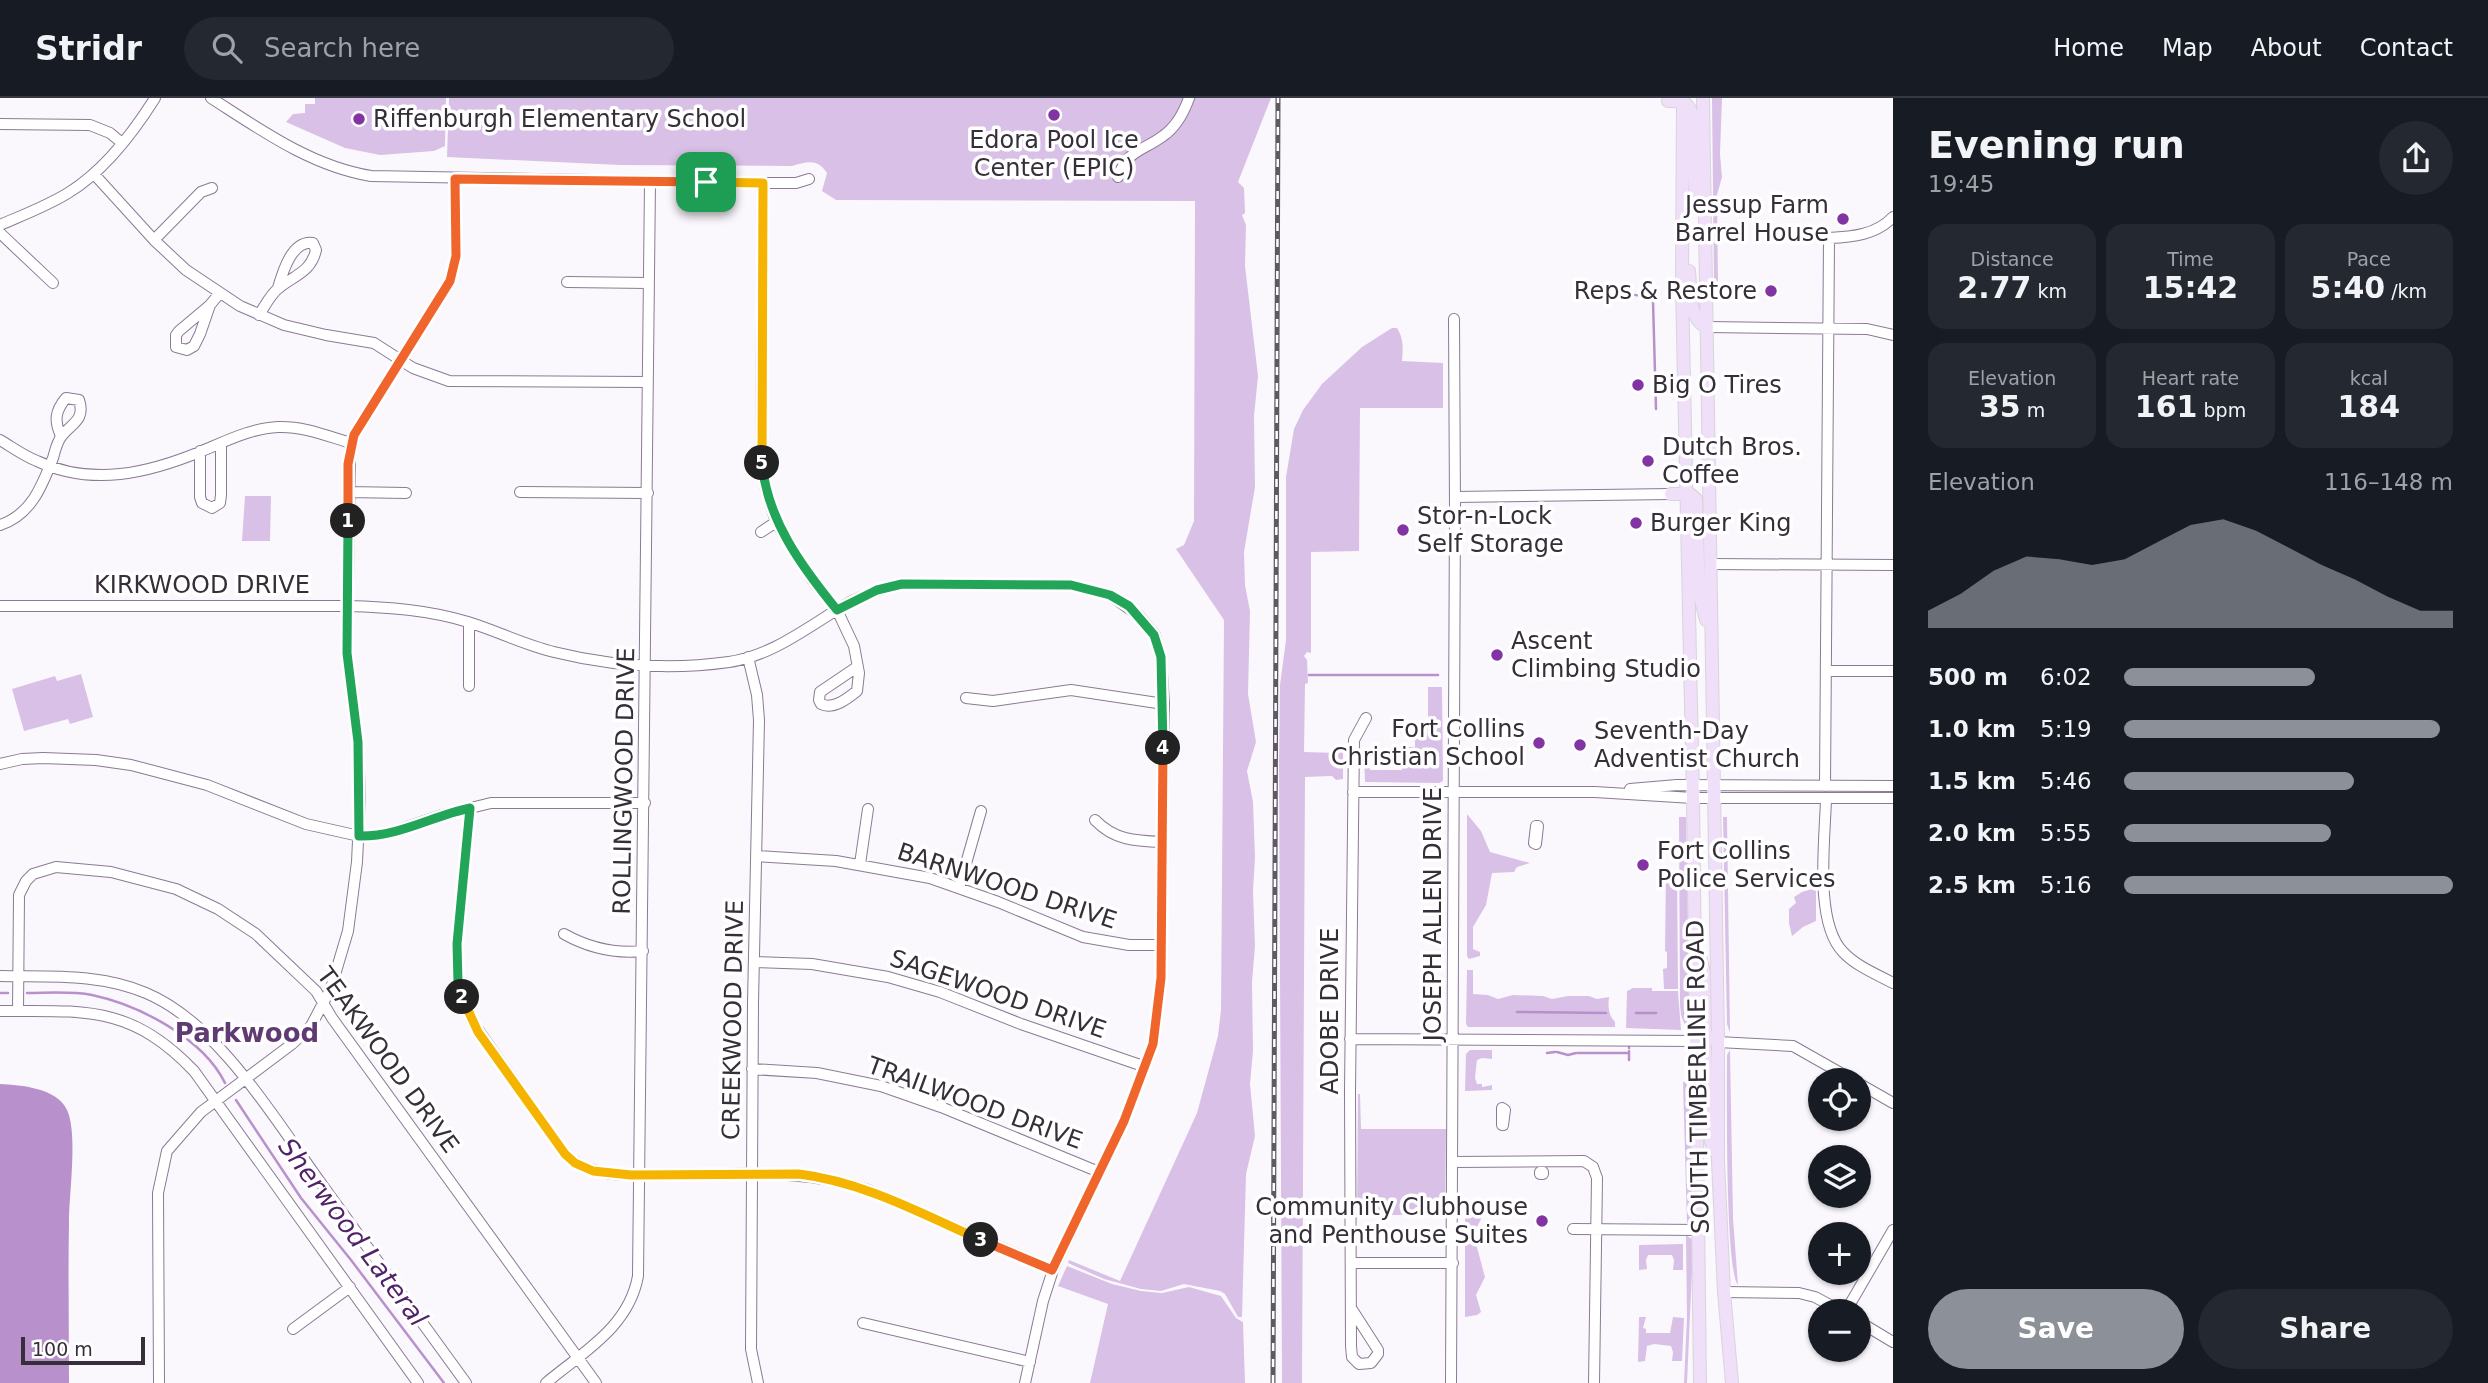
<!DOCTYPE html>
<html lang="en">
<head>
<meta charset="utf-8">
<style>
  :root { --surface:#171b24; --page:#242831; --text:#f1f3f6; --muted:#9ea1a6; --line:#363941; --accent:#8c9099 }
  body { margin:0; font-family:"DejaVu Sans",sans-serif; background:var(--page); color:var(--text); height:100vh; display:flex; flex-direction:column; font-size:26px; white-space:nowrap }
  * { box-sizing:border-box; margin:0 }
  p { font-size:23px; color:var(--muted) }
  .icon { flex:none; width:38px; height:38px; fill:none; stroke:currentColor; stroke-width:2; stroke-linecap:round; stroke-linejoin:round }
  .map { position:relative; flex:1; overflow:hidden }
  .details { display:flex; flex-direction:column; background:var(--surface); width:595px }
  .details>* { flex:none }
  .controls { position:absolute; left:1808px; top:970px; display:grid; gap:14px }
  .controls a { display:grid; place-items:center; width:63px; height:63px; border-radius:50%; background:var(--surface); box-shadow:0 2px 5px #0004; font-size:35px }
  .scale { position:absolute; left:21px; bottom:18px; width:124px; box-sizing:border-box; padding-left:7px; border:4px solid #362f3a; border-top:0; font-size:19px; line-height:24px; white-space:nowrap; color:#362f3a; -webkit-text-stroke:5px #fff; paint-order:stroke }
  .pin { position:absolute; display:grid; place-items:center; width:60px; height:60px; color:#fff; margin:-30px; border-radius:14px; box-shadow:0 4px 10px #0006 }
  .km { position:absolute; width:35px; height:35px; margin:-18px; border-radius:50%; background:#222; color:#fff; font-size:19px; line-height:35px; text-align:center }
  .round { display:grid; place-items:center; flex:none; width:74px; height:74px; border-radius:37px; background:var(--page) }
  .overview { display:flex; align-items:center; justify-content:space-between; height:119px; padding:0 35px }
  h1 { font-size:38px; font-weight:800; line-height:52px }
  .figures { display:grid; grid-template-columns:repeat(3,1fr); gap:10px; height:119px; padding:7px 35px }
  .figures div { display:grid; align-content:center; border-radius:18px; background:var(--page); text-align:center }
  .figures b { font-size:30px; font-weight:800 }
  .figures small { font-size:19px; font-weight:400 }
  .figures p { font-size:19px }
  .chart { height:196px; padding:14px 35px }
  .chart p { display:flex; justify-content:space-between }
  .chart svg { width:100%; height:126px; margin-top:7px; fill:var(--accent); opacity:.7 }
  .primary-button { display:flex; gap:14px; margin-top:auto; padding:14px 35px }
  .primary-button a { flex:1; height:80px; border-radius:42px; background:var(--accent); color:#fff; font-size:28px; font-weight:800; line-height:80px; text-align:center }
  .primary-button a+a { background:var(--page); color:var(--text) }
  ul { padding:0 35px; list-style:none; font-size:23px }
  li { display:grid; grid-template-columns:112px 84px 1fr; align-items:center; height:52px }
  li i { height:18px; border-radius:9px; background:var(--accent) }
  header { display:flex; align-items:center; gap:42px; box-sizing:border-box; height:98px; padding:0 35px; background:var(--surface); border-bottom:2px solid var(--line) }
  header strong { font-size:33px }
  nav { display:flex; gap:38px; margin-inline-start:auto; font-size:24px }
  .search { width:490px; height:63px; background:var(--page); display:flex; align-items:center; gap:18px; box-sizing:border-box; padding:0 24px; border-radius:38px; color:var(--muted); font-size:26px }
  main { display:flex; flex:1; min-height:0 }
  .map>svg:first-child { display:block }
  .green { fill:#d9c0e6 }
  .water { fill:#b891cc }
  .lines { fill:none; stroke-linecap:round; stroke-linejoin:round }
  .stream { stroke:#b891cc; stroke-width:2.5 }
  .minor-casing { stroke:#8b7a94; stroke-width:12 }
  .major-casing { stroke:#d7d5d8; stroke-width:14 }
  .minor { stroke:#fff; stroke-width:10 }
  .major { stroke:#efdff8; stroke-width:12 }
  .rail-casing { stroke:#5f5963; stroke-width:5 }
  .rail { stroke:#fff; stroke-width:2.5; stroke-dasharray:8; stroke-linecap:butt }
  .split-1-casing { stroke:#fff; stroke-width:14 }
  .split-2-casing { stroke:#fff; stroke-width:14 }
  .split-3-casing { stroke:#fff; stroke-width:14 }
  .split-4-casing { stroke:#fff; stroke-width:14 }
  .split-5-casing { stroke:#fff; stroke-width:14 }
  .split-6-casing { stroke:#fff; stroke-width:14 }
  .split-1 { stroke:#f0652b; stroke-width:9 }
  .split-2 { stroke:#22a559; stroke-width:9 }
  .split-3 { stroke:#f5b400; stroke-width:9 }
  .split-4 { stroke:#f0652b; stroke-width:9 }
  .split-5 { stroke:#22a559; stroke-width:9 }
  .split-6 { stroke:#f5b400; stroke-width:9 }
  .poi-dot { fill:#8233a4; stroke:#fff; stroke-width:2.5 }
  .labels { text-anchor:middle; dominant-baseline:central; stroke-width:7; stroke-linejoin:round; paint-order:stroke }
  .poi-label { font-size:24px; fill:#362f3a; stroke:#fff; text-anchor:start }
  .street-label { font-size:24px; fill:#362f3a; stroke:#fff }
  .neighbourhood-label { font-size:26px; font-weight:bold; fill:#603a72; stroke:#fff }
  .water-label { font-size:26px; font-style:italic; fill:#522268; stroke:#fff }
</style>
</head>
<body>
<header>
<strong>Stridr</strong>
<div class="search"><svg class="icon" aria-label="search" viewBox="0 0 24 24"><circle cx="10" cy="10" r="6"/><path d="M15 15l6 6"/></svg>Search here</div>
<nav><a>Home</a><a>Map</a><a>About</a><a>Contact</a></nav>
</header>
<main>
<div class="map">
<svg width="1893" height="1285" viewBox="0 0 1893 1285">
  <rect width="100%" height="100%" fill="#fbf8fd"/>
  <!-- green -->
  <path class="green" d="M315 0H446L445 48 434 53 380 57 345 50 286 24 293 16 305 15V6H315Z
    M449 0H1271L1238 84 1244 90 1245 115 1242 117 1246 127 1245 168 1258 278 1254 318 1255 389 1244 454 1245 487 1250 513 1248 596 1256 644 1247 673 1253 704 1255 759 1253 793 1255 848 1252 884 1253 953 1250 986 1255 1038 1246 1076 1242 1219H1238L1225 1196 1220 1193 1184 1186 1161 1193 1141 1191 1104 1181 1068 1165 1069 1162 1120 1183 1197 1015 1218 938 1221 912 1224 522 1176 451 1184 447 1194 423 1195 103 836 102 822 93 827 75C817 60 807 64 792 68L620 67 447 59Z
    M1712 0H1722L1720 56 1722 79 1717 97 1718 187H1714Z
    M1392 230H1397C1404 241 1403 251 1402 263L1443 265V310H1360L1359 453 1311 454V555L1307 554 1304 558 1307 562 1308 585 1305 586 1304 654 1339 655V646H1343V681L1336 682 1332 678 1305 679 1302 1285H1282L1279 667 1280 587 1286 542V379L1294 331 1303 312 1322 286 1362 249Z
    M245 398H271L270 443H242Z
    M81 576 93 619 70 626 68 621 24 633 12 591 55 578 57 583Z
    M1428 589H1442L1443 683 1439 685 1365 684 1364 659H1368L1370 672H1402L1403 649H1415V636L1413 635V631L1428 629Z
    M1467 716 1481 733 1490 754 1530 765 1517 769 1514 774 1492 775 1486 807 1473 829V851L1480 854V858L1469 861 1467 858Z
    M1679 719H1686L1690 930 1687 933 1681 917 1680 907Z
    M1723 719H1727L1730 935 1727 926Z
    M1666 772H1677L1678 891H1664L1663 871 1667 870V854L1665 853Z
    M1812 791 1816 793V823L1803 829 1792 838 1789 825V811L1796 805 1794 799 1802 794Z
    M1467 872H1473V896L1488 897 1498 901 1513 897 1543 898 1552 901 1568 898H1589L1597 901 1609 899C1608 908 1608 917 1615 924V929H1468L1466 926Z
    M1652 890V893H1678L1681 932 1626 930 1627 893 1633 890Z
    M1470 952H1492V961L1482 960 1477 962 1475 980 1477 986H1482V989L1492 987V992L1465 993 1466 956Z
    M1730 952 1733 1120 1738 1187C1725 1173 1727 988 1727 957Z
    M1683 984H1687V990H1691L1693 1119 1687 1126Z
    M1358 996H1360L1361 1031H1446L1445 1117H1357Z
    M1465 1115H1477L1482 1119 1476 1131 1475 1142 1485 1179 1476 1197 1481 1214 1477 1217 1465 1219V1135H1469V1131H1465Z
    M1686 1137 1693 1142V1149L1687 1285H1684L1687 1219Z
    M1683 1146V1172H1673L1674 1162 1672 1157H1648L1646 1162 1647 1171 1639 1172V1147Z
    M1067 1168 1112 1186 1141 1193 1162 1195 1189 1189 1221 1198 1236 1220 1243 1224 1245 1285H1090L1108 1206 1058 1188Z
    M1639 1219H1646L1643 1230 1646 1231V1235H1670L1673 1219 1684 1220 1682 1263H1672L1673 1254 1671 1248 1654 1246 1647 1248 1645 1263 1638 1264Z"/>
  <!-- water -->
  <path class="water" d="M0 986C21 987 57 990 67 1012 78 1035 69 1096 69 1124 68 1178 69 1231 69 1285H0Z"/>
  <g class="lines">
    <!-- stream -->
    <path class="stream" d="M1605 201C1616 194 1642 195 1653 203L1656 311
      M1309 577H1438
      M0 895H8
      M27 895C48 895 71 893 92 897 139 907 203 940 225 985
      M1517 914 1606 915
      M1636 915H1656
      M1629 949V950
      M1629 953V962
      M1557 954 1568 957 1576 955
      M1547 955 1555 954
      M1578 955H1629
      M236 1002 301 1100 351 1162 444 1285"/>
    <!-- minor casing -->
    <g class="minor-casing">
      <path id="minor" d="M211 0C261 32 311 68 371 78L763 85H796L809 81
        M0 26 90 27 110 35 122 45
        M94 76 154 142 186 172 240 208 284 227 326 237 374 245 413 270 449 283 648 284
        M1118 79C1127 52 1143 53 1163 38 1176 29 1184 14 1189 0
        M763 85 761 357 765 388 776 424 813 483 837 512 854 548 859 575 857 593C847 601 833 612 821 606L819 602 820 594 857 569
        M0 127C23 117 47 108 68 95 104 73 133 35 155 0
        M0 135 53 185
        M154 142 201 94 212 90
        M567 184 649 185
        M210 207 200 236 194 248 187 252 176 249V237L179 233 210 207 219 196
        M259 217C265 208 271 195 280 189 295 177 311 174 316 152L313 145C292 142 283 173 278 190
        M1707 229 1867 231 1893 237
        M0 342C12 349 24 358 37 363 92 389 149 375 202 353 226 343 252 330 278 329 304 328 327 338 351 345
        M200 353V399L202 405 212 410 220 405 221 397V345
        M348 394 406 395
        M520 394 648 395
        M1455 399 1671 396
        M0 427C31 417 42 388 53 360 55 353 57 344 61 339 70 326 86 323 79 302L66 300C55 313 54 323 61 338
        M761 434 776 424
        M1710 466 1893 467
        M0 508H347C388 509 429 512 468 524 497 533 525 547 554 554 610 568 671 572 729 564 776 557 812 525 852 503 868 495 885 490 902 486L1071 487 1110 497 1138 517 1155 537 1161 559 1164 606 1161 880 1153 946 1124 1023 1053 1172 1043 1203 1025 1285
        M748 559 757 597 759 622 753 905 751 1251 758 1285
        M1827 573H1893
        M469 588V525
        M966 600 993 603 1071 592 1164 606
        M0 666 22 661 43 660 96 662 131 667 207 687 306 726 359 738 387 736 442 717 491 705H645
        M1825 688 1829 140C1852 139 1876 137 1893 119
        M1630 691 1677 687 1893 688
        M1353 694H1595L1693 700H1893
        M1826 701C1825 742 1814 824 1843 854 1856 868 1876 876 1893 885
        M470 710 457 846 458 884 472 923 561 1051C574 1067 590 1072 611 1076 696 1082 785 1064 868 1092L1053 1172
        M1095 722C1114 742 1135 743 1162 744
        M1536 728H1538L1536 746 1534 745Z
        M756 758 836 763 930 780 998 804 1083 839 1129 847H1162
        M860 766 868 711
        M959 790 981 713
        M564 836C589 850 614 856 643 853
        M754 864 812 866 888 879 940 894 1021 926 1143 968
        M0 878C50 879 99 875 146 895 220 926 277 1025 323 1088 371 1154 418 1219 466 1285
        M0 913C85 913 131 907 194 973L418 1285
        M18 913 19 797 26 783 33 776 56 769 111 774 176 791 218 811 256 836 316 893 332 920 596 1285
        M1350 941 1696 943
        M1718 944 1793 948 1853 982
        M752 971 817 975 881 988 941 1009 1099 1074
        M1858 985 1893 1005
        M1502 1010 1505 1012 1503 1027H1502Z
        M1452 1064 1584 1063 1593 1069 1597 1080 1594 1285
        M1540 1074H1543V1076H1540Z
        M1573 1131 1700 1132
        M1351 1165H1453
        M1724 1194 1799 1195 1815 1199 1841 1213
        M1351 1210 1378 1252V1256L1371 1265 1359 1266 1352 1259 1351 1248 1350 993 1354 642 1366 620
        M1846 1213 1893 1132
        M1858 1223 1893 1244
        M863 1225 1030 1264
        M293 1231 350 1189
        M159 1285 158 1095 167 1053 201 1014 292 946 311 928 331 890 348 833 357 764 360 701 358 644 347 555 350 351 354 337 450 183 456 158 455 81
        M546 1285C583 1254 629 1229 638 1178L650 84
        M1451 1285 1455 411 1454 221"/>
    </g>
    <!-- major casing -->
    <g class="major-casing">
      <path id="major" d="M1683 0 1682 189 1693 700 1700 1285
        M1703 0 1718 944V1063L1724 1194 1732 1285
        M1668 3C1679 3 1687 2 1691 14L1696 105
        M1689 173C1691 191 1688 222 1707 229
        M1671 396H1690L1696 401 1699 494 1706 522
        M1700 858 1704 874 1705 934 1708 939 1718 944
        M1696 943 1702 944 1705 950C1708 983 1702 1021 1714 1053"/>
    </g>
    <!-- minor -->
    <use href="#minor" class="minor"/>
    <!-- major -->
    <use href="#major" class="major"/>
    <!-- rail casing -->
    <g class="rail-casing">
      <path id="rail" d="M1273 1285 1278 0"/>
    </g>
    <!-- rail -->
    <use href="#rail" class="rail"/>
  </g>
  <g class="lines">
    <!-- split-1 casing -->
    <g class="split-1-casing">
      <path id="split-1" d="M348 423V366L354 337 450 183 456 158 455 81 706 84"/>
    </g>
    <!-- split-2 casing -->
    <g class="split-2-casing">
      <path id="split-2" d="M348 423 347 555 358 644 359 738C398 739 432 718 470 710L457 846 458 884 462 899"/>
    </g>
    <!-- split-3 casing -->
    <g class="split-3-casing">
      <path id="split-3" d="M462 899 478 934 565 1056 575 1065 593 1073 631 1077 799 1076C864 1084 922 1116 981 1142"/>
    </g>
    <!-- split-4 casing -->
    <g class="split-4-casing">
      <path id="split-4" d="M981 1142 1052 1172 1124 1023 1153 946 1161 880 1163 650"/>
    </g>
    <!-- split-5 casing -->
    <g class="split-5-casing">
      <path id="split-5" d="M762 365C767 422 802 469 837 512L877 492 902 486 1071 487 1110 497 1129 508 1154 537 1161 559 1163 650"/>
    </g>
    <!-- split-6 casing -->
    <g class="split-6-casing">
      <path id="split-6" d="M706 84 763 85 762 365"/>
    </g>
    <!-- split-1 -->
    <use href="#split-1" class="split-1"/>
    <!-- split-2 -->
    <use href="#split-2" class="split-2"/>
    <!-- split-3 -->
    <use href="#split-3" class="split-3"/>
    <!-- split-4 -->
    <use href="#split-4" class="split-4"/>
    <!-- split-5 -->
    <use href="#split-5" class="split-5"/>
    <!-- split-6 -->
    <use href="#split-6" class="split-6"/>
  </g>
  <!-- markers -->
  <g class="poi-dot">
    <circle cx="1054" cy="17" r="7"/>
    <circle cx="359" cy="21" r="7"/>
    <circle cx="1843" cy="121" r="7"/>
    <circle cx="1771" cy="193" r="7"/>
    <circle cx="1638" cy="287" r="7"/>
    <circle cx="1648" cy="363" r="7"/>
    <circle cx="1636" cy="425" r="7"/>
    <circle cx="1403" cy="432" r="7"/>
    <circle cx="1497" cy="557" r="7"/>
    <circle cx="1539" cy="645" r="7"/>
    <circle cx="1580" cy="647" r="7"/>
    <circle cx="1643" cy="767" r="7"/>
    <circle cx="1542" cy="1123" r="7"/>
  </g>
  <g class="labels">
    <!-- poi labels -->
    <g class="poi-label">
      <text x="373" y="21">Riffenburgh Elementary School</text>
      <text x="1054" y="42" text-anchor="middle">Edora Pool Ice<tspan x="1054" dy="28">Center (EPIC)</tspan></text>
      <text x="1829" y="107" text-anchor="end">Jessup Farm<tspan x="1829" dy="28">Barrel House</tspan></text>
      <text x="1757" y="193" text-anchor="end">Reps &amp; Restore</text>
      <text x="1652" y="287">Big O Tires</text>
      <text x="1662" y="349">Dutch Bros.<tspan x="1662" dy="28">Coffee</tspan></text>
      <text x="1417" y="418">Stor-n-Lock<tspan x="1417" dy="28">Self Storage</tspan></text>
      <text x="1650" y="425">Burger King</text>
      <text x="1511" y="543">Ascent<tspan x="1511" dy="28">Climbing Studio</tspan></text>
      <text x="1525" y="631" text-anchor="end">Fort Collins<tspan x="1525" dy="28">Christian School</tspan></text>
      <text x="1594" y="633">Seventh-Day<tspan x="1594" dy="28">Adventist Church</tspan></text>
      <text x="1657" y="753">Fort Collins<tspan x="1657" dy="28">Police Services</tspan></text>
      <text x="1528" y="1109" text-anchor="end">Community Clubhouse<tspan x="1528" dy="28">and Penthouse Suites</tspan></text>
    </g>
    <!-- street labels -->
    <g class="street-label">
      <text x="202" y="487">KIRKWOOD DRIVE</text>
      <text transform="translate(624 683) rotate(-89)">ROLLINGWOOD DRIVE</text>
      <text transform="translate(1007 788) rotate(18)">BARNWOOD DRIVE</text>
      <text transform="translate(1433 816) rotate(-90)">JOSEPH ALLEN DRIVE</text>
      <text transform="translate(998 896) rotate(19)">SAGEWOOD DRIVE</text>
      <text transform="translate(1330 913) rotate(-90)">ADOBE DRIVE</text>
      <text transform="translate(733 922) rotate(-89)">CREEKWOOD DRIVE</text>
      <text transform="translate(388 962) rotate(54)">TEAKWOOD DRIVE</text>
      <text transform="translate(1698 979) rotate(-91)">SOUTH TIMBERLINE ROAD</text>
      <text transform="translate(975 1005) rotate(20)">TRAILWOOD DRIVE</text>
    </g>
    <!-- neighbourhood labels -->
    <g class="neighbourhood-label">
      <text x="247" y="935">Parkwood</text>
    </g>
    <!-- water labels -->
    <g class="water-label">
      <text transform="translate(353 1134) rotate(53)">Sherwood Lateral</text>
    </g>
  </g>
</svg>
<div class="controls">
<a><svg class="icon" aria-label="locate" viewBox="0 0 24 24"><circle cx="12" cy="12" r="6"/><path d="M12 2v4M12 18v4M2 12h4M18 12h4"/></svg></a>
<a><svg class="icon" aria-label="layers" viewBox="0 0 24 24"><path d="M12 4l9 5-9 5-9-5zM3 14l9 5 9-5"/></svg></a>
<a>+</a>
<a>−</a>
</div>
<div class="scale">100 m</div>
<div class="pin" style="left:706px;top:84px;background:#1e9e55"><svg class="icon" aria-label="arrive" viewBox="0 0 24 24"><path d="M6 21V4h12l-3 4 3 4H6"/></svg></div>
<b class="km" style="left:348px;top:423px">1</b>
<b class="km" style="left:462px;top:899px">2</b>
<b class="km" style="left:981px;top:1142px">3</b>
<b class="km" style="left:1163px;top:650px">4</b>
<b class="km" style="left:762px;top:365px">5</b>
</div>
<section class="details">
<div class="overview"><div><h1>Evening run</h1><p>19:45</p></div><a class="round"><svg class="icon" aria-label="share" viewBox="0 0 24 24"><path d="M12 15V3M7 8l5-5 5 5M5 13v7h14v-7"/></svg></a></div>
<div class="figures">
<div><p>Distance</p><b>2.77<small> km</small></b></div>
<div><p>Time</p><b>15:42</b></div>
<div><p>Pace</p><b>5:40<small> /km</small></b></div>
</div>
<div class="figures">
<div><p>Elevation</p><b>35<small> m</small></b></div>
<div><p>Heart rate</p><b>161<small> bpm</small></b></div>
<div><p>kcal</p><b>184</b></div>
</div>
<div class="chart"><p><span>Elevation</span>116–148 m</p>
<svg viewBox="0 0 160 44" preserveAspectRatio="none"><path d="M0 44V38L10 32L20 24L30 19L40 20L50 22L60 20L70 14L80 8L90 6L100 10L110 16L120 22L130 27L140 33L150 38L160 38V44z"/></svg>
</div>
<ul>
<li><b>500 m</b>6:02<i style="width:58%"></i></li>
<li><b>1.0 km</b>5:19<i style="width:96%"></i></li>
<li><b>1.5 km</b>5:46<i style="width:70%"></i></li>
<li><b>2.0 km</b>5:55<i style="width:63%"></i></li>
<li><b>2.5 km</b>5:16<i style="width:100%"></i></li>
</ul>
<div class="primary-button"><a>Save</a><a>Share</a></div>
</section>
</main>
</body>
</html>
